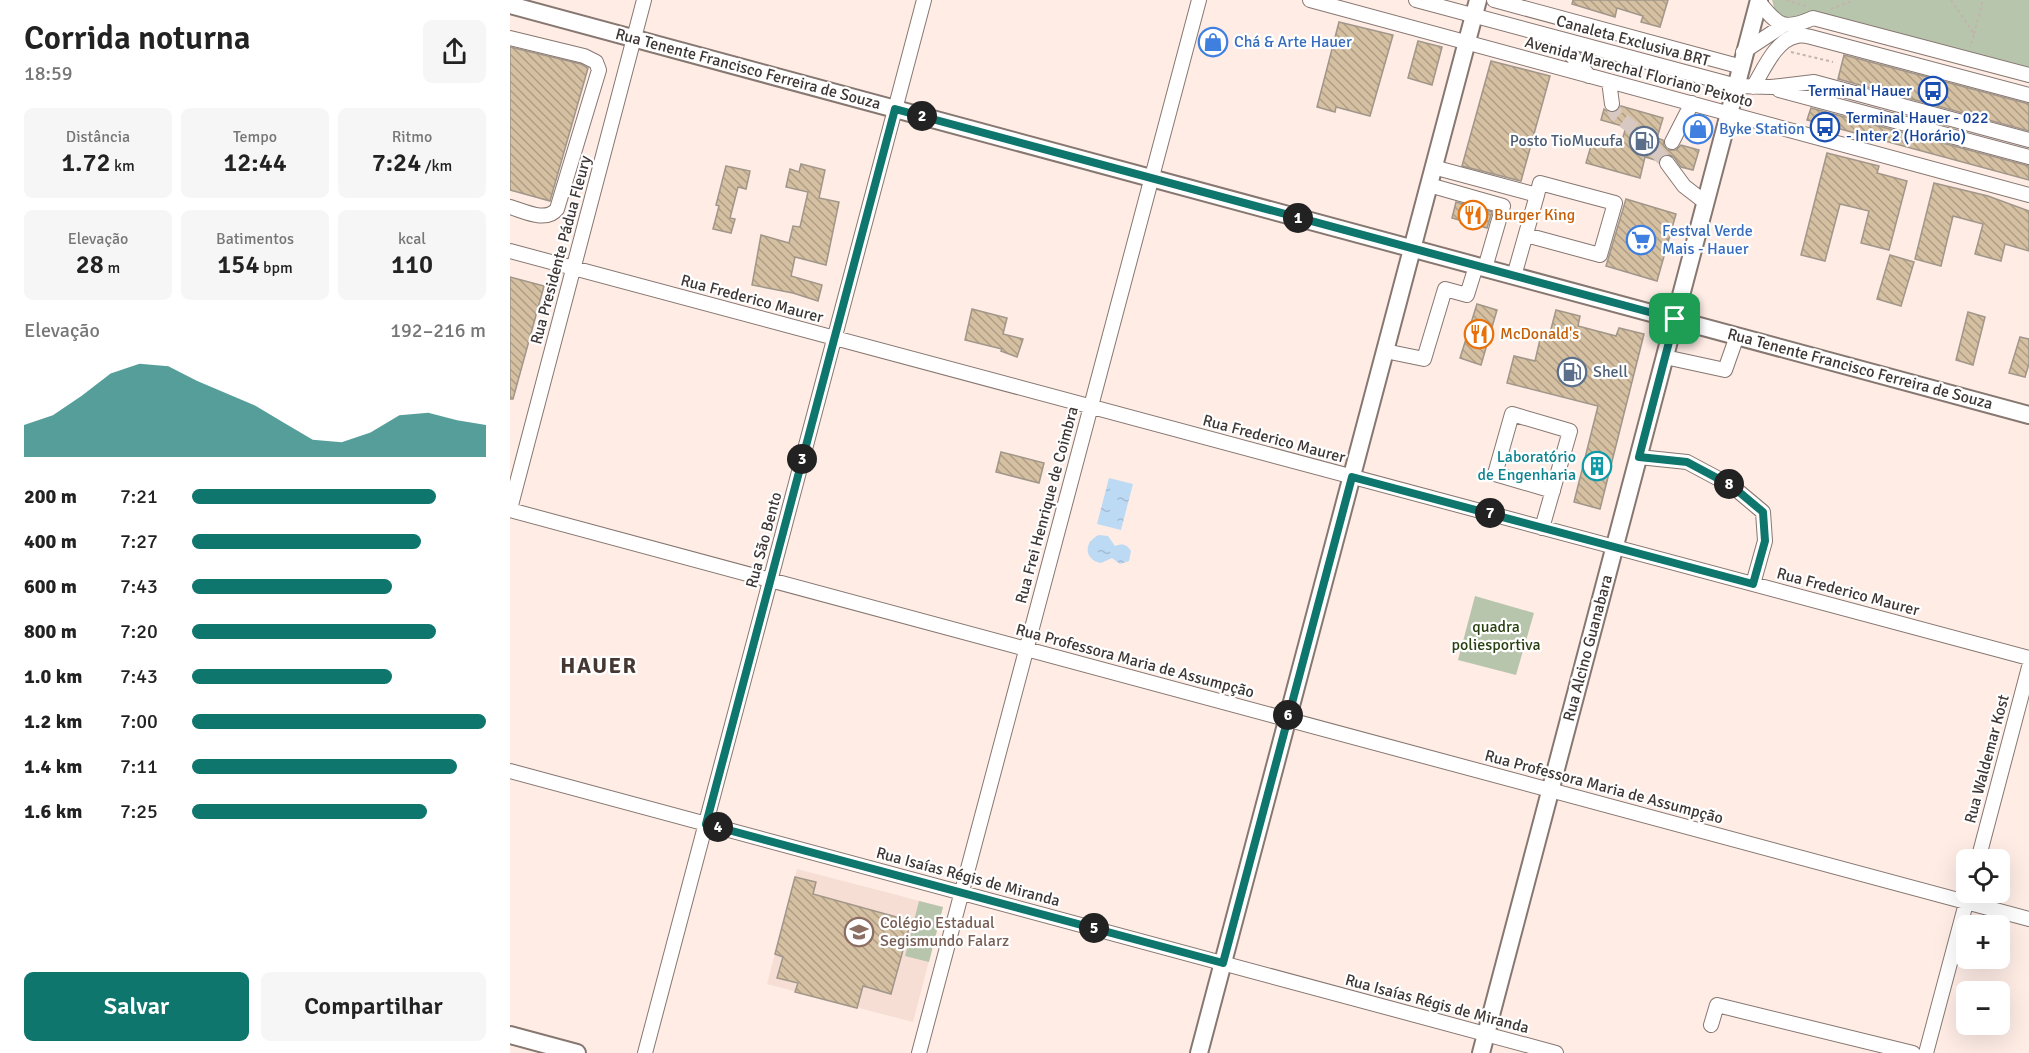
<!DOCTYPE html>
<html lang="pt">
<head>
<meta charset="utf-8">
<style>
  :root { --surface:#fff; --page:#f6f6f6; --text:#222; --muted:#767676; --accent:#0f766e }
  body { margin:0; font-family:Signika,sans-serif; background:var(--page); color:var(--text); height:100vh; display:flex; flex-direction:column; font-size:22px; white-space:nowrap }
  * { box-sizing:border-box; margin:0 }
  p { font-size:20px; color:var(--muted) }
  .icon { flex:none; width:33px; height:33px; fill:none; stroke:currentColor; stroke-width:2; stroke-linecap:round; stroke-linejoin:round }
  .map { position:relative; flex:1; overflow:hidden }
  .drawer { display:flex; flex-direction:column; background:var(--surface); width:510px }
  .drawer>* { flex:none }
  .fabs { position:absolute; left:1446px; top:849px; display:grid; gap:12px }
  .fabs a { display:grid; place-items:center; width:54px; height:54px; border-radius:9px; background:var(--surface); box-shadow:0 6px 24px #0002; font-size:30px }
  .pin { position:absolute; display:grid; place-items:center; width:51px; height:51px; color:#fff; margin:-26px; border-radius:12px; box-shadow:0 3px 9px #0006 }
  .km { position:absolute; width:30px; height:30px; margin:-15px; border-radius:50%; background:#222; color:#fff; font-size:16px; line-height:30px; text-align:center }
  .round { display:grid; place-items:center; flex:none; width:63px; height:63px; border-radius:9px; background:var(--page) }
  .head { display:flex; align-items:center; justify-content:space-between; height:102px; padding:0 24px }
  h1 { font-size:33px; font-weight:600; line-height:45px }
  .figures { display:grid; grid-template-columns:repeat(3,1fr); gap:9px; height:102px; padding:6px 24px }
  .figures div { display:grid; align-content:center; border-radius:9px; background:var(--page); text-align:center }
  .figures b { font-size:26px; font-weight:600 }
  .figures small { font-size:16px; font-weight:400 }
  .figures p { font-size:16px }
  .chart { height:168px; padding:12px 24px }
  .chart p { display:flex; justify-content:space-between }
  .chart svg { width:100%; height:108px; margin-top:6px; fill:var(--accent); opacity:.7 }
  .button { display:flex; gap:12px; margin-top:auto; padding:12px 24px }
  .button a { flex:1; height:69px; border-radius:9px; background:var(--accent); color:#fff; font-size:24px; font-weight:600; line-height:69px; text-align:center }
  .button a+a { background:var(--page); color:var(--text) }
  ul { padding:0 24px; list-style:none; font-size:20px }
  li { display:grid; grid-template-columns:96px 72px 1fr; align-items:center; height:45px }
  li i { height:15px; border-radius:8px; background:var(--accent) }
  main { display:flex; flex:1; min-height:0 }
  .map>svg:first-child { display:block }
  .built { fill:#f7ded4 }
  .green { fill:#b8c5ad }
  .water { fill:url(#water-ripples) }
  .building { fill:url(#building-back-hatch); stroke:#a09689; stroke-width:1.5 }
  .lines { fill:none; stroke-linecap:round; stroke-linejoin:round }
  .minor-tunnel { stroke:#d8c8c2; stroke-width:14; stroke-dasharray:14 7; stroke-linecap:butt }
  .minor-casing { stroke:#877771; stroke-width:16 }
  .major-casing { stroke:#877771; stroke-width:20 }
  .path { stroke:#c1b3ad; stroke-width:2; stroke-dasharray:3 3; stroke-linecap:butt }
  .minor { stroke:#fff; stroke-width:14 }
  .major { stroke:#fff; stroke-width:16 }
  .route-casing { stroke:#fff; stroke-width:12 }
  .route { stroke:#0f766e; stroke-width:8 }
  .labels { text-anchor:middle; dominant-baseline:central; stroke-width:4.5; stroke-linejoin:round; paint-order:stroke }
  .street-label { font-size:16px; fill:#3e3735; stroke:#fff }
  .shop-label { font-size:16px; fill:#366cbe; stroke:#fff; text-anchor:start }
  .transit-label { font-size:16px; fill:#164399; stroke:#fff; text-anchor:end }
  .service-label { font-size:16px; fill:#4e5e75; stroke:#fff; text-anchor:end }
  .food-label { font-size:16px; fill:#c56008; stroke:#fff; text-anchor:start }
  .culture-label { font-size:16px; fill:#0d838f; stroke:#fff; text-anchor:end }
  .park-label { font-size:16px; fill:#294010; stroke:#fff }
  .education-label { font-size:16px; fill:#785e54; stroke:#fff; text-anchor:start }
  .district-label { font-size:22px; font-weight:bold; letter-spacing:1.5px; fill:#453732; stroke:#fff }
</style>
</head>
<body>
<main>
<section class="drawer">
<div class="head"><div><h1>Corrida noturna</h1><p>18:59</p></div><a class="round"><svg class="icon" aria-label="share" viewBox="0 0 24 24"><path d="M12 15V3M7 8l5-5 5 5M5 13v7h14v-7"/></svg></a></div>
<div class="figures">
<div><p>Distância</p><b>1.72<small> km</small></b></div>
<div><p>Tempo</p><b>12:44</b></div>
<div><p>Ritmo</p><b>7:24<small> /km</small></b></div>
</div>
<div class="figures">
<div><p>Elevação</p><b>28<small> m</small></b></div>
<div><p>Batimentos</p><b>154<small> bpm</small></b></div>
<div><p>kcal</p><b>110</b></div>
</div>
<div class="chart"><p><span>Elevação</span>192–216 m</p>
<svg viewBox="0 0 160 44" preserveAspectRatio="none"><path d="M0 44V31L10 27L20 19L30 10L40 6L50 7L60 13L70 18L80 23L90 30L100 37L110 38L120 34L130 27L140 26L150 29L160 31V44z"/></svg>
</div>
<ul>
<li><b>200 m</b>7:21<i style="width:83%"></i></li>
<li><b>400 m</b>7:27<i style="width:78%"></i></li>
<li><b>600 m</b>7:43<i style="width:68%"></i></li>
<li><b>800 m</b>7:20<i style="width:83%"></i></li>
<li><b>1.0 km</b>7:43<i style="width:68%"></i></li>
<li><b>1.2 km</b>7:00<i style="width:100%"></i></li>
<li><b>1.4 km</b>7:11<i style="width:90%"></i></li>
<li><b>1.6 km</b>7:25<i style="width:80%"></i></li>
</ul>
<div class="button"><a>Salvar</a><a>Compartilhar</a></div>
</section>
<div class="map">
<svg width="1519" height="1053" viewBox="0 0 1519 1053">
  <defs>
    <pattern id="water-ripples" width="26" height="14" patternUnits="userSpaceOnUse" patternTransform="scale(1.5)"><rect width="26" height="14" fill="#bddaf4"/><path d="M2 4q2-2 4 0t4 0M15 11q2-2 4 0t4 0" fill="none" stroke="#a4bcd2"/></pattern>
    <pattern id="building-back-hatch" width="6" height="6" patternUnits="userSpaceOnUse" patternTransform="scale(1.5)"><rect width="6" height="6" fill="#d6c0a2"/><path d="M-1 5l2 2M0 0l6 6M5-1l2 2" fill="none" stroke="#af9d85"/></pattern>
  </defs>
  <rect width="100%" height="100%" fill="#feece5"/>
  <!-- built -->
  <path class="built" d="M287 869 433 907 403 1022 257 984Z"/>
  <!-- green -->
  <path class="green" d="M1262 0H1519V71L1286 19H1273L1265 11Z
    M965 596 1024 613 1006 675 948 660Z
    M409 901 433 907 419 962 395 956Z"/>
  <!-- water -->
  <path class="water" d="M599 478 623 484 611 530 587 524Z
    M589 535 598 536 605 546C612 543 617 544 621 551L619 561 610 564 602 558 591 563C574 560 573 542 589 535Z"/>
  <!-- building -->
  <path class="building" d="M1063 0H1158L1150 27 1131 22 1133 16 1107 8 1105 17 1062 4Z
    M829 22 883 35 860 116 826 107 825 112 807 107Z
    M908 41 932 47 922 85 898 78Z
    M0 47 71 64 78 68 40 201 0 190Z
    M1334 55 1519 104V131L1328 79Z
    M981 61 1040 76 1011 181 952 166Z
    M1111 106 1153 118 1147 138 1153 140 1154 146 1158 150H1166L1171 145 1189 150 1183 170 1171 167 1164 157 1157 154 1151 156 1149 161 1135 157 1130 178 1076 163 1083 139 1110 147 1116 127 1091 120 1094 109 1098 112 1104 113 1108 111Z
    M1301 108 1519 166V180L1297 120Z
    M1317 153 1369 166 1367 173 1397 181 1379 250 1351 243 1359 211 1330 204 1315 261 1291 255Z
    M291 164 315 170 309 198 329 202 316 265 285 257 281 276 312 285 308 301 283 293 242 285 251 235 279 243 283 226 290 227 298 192 276 187 280 169 289 172Z
    M216 166 240 171 236 189 228 187 220 218 225 219 221 233 203 229 209 206 206 205Z
    M1424 183 1478 196 1519 211V251L1495 244 1491 261 1465 254 1473 224 1443 216 1431 266 1405 259Z
    M1116 199 1166 214 1147 281 1096 266Z
    M946 202 982 212 977 228 942 218Z
    M1380 255 1404 262 1391 306 1367 299Z
    M0 277 34 286 3 399H0Z
    M967 304 987 310 971 365 950 358Z
    M462 309 497 318 493 334 513 339 507 357 491 351 492 349 455 340Z
    M1046 310 1070 316 1068 326 1106 336 1109 328 1134 334 1090 509 1064 502 1088 406 997 383 1004 356 1025 361 1032 331 1040 333Z
    M1458 312 1475 317 1463 365 1446 360Z
    M1510 337 1519 339V364L1515 377 1499 373Z
    M491 452 534 463 529 483 486 472Z
    M285 877 306 882 303 894 401 921 381 994 353 986 347 1008 285 992 288 983 267 978 273 957 265 954Z"/>
  <g class="lines">
    <!-- minor-tunnel -->
    <path class="minor-tunnel" d="M1102 104 1106 115 1127 131 1157 163"/>
    <!-- minor casing -->
    <g class="minor-casing">
      <path id="minor" d="M800 0 1519 195
        M906 0 1227 86 1261 87 1304 82 1519 140
        M984 0 1232 67
        M1249 2C1268 26 1274 31 1303 18L1519 75
        M0 38 74 56 86 62 89 70 47 209C36 223 14 211 0 207
        M1047 38 1079 76
        M1233 52 1274 25
        M1099 81 1102 104
        M1243 87C1253 71 1266 39 1287 36 1291 35 1297 36 1301 37L1519 95
        M1269 90 1519 157
        M1162 142 1182 103
        M1157 163 1174 186 1196 203
        M923 167 1027 195 1004 276
        M919 185 993 206 975 268
        M1016 235 1090 255 1105 203 1030 183 1027 195
        M0 251 1519 658
        M875 351 914 359 935 289 957 295 966 266
        M1155 357 1215 370 1227 336
        M1129 457 1177 462 1222 486 1253 512 1255 541 1243 584
        M0 509 134 0
        M0 510 1519 919
        M1032 528 1060 431 1002 414 985 474 1043 491
        M0 771 1046 1053
        M1468 860 1519 667
        M1201 1025 1207 1005 1403 1053
        M135 1053 414 0
        M409 1053 689 0
        M1416 1053 1459 892"/>
    </g>
    <!-- major casing -->
    <g class="major-casing">
      <path id="major" d="M0 5 1519 415
        M0 1035 67 1053
        M689 1053 968 0
        M971 1053 1249 0"/>
    </g>
    <!-- path -->
    <path class="path" d="M1276 0 1296 6
      M1441 0 1464 34 1460 47
      M1321 9 1344 0
      M1464 34 1473 0
      M1281 52 1323 62"/>
    <!-- minor -->
    <use href="#minor" class="minor"/>
    <!-- major -->
    <use href="#major" class="major"/>
  </g>
  <g class="lines">
    <!-- route casing -->
    <g class="route-casing">
      <path id="route" d="M385 109 1165 319 1129 457 1177 462 1222 486 1253 512 1255 541 1243 584 842 477 713 963 196 824Z"/>
    </g>
    <!-- route -->
    <use href="#route" class="route"/>
  </g>
  <!-- icons -->
  <defs>
    <g id="shop-ring" transform="scale(1.5)"><circle r="9.5" fill="#fff" stroke="#3f7fe0" stroke-width="1.5"/><path d="M-5-2.5h2.3a2.7 3.5 0 0 1 5.4 0H5L5.5 6h-11ZM-1.5-2.5h3a1.5 2.3 0 0 0-3 0Z" fill="#3f7fe0"/></g>
    <g id="bus-ring" transform="scale(1.5)"><circle r="9.5" fill="#fff" stroke="#1a4fb4" stroke-width="1.5"/><path d="M-5-6H5V4H4V6H2V4H-2V6H-4V4H-5ZM-3.5-4V0h7V-4ZM-3.5 1.2v1.5H-2V1.2ZM2 1.2v1.5H3.5V1.2Z" fill="#1a4fb4"/></g>
    <g id="fuel-ring" transform="scale(1.5)"><circle r="9.5" fill="#fff" stroke="#5c6f8a" stroke-width="1.5"/><path d="M-5.5-6h7V0h2V4h1.3V-2.5L3-4.5l.8-.8L6-3V5H2.5V1h-1V6h-7ZM-4.2-4.7v3.2H.2V-4.7Z" fill="#5c6f8a"/></g>
    <g id="restaurant-ring" transform="scale(1.5)"><circle r="9.5" fill="#fff" stroke="#e8710a" stroke-width="1.5"/><path d="M-5-6h1v4h1v-4h1v4h1v-4h1v5L-1.5 .5V6h-2V.5L-5-1ZM5-6V6H3V1.5H1.5Q1.5-4 5-6Z" fill="#e8710a"/></g>
    <g id="supermarket-ring" transform="scale(1.5)"><circle r="9.5" fill="#fff" stroke="#3f7fe0" stroke-width="1.5"/><path d="M-6-5.5h2.5l.6 2H6L4.5 2H-2.5L-4.4-4H-6ZM-1.5 3.2a1.3 1.3 0 1 0 .1 0ZM3 3.2a1.3 1.3 0 1 0 .1 0Z" fill="#3f7fe0"/></g>
    <g id="building-ring" transform="scale(1.5)"><circle r="9.5" fill="#fff" stroke="#0f9aa8" stroke-width="1.5"/><path d="M-4-6H4V6H1V3H-1V6H-4ZM-2.5-4.3h1.7v1.8h-1.7ZM.8-4.3h1.7v1.8H.8ZM-2.5-1h1.7V.8h-1.7ZM.8-1h1.7V.8H.8Z" fill="#0f9aa8"/></g>
    <g id="school-ring" transform="scale(1.5)"><circle r="9.5" fill="#fff" stroke="#8d6e63" stroke-width="1.5"/><path d="M0-5L7-2L0 1L-7-2ZM-4 1L0 2.5L4 1V4Q0 6-4 4Z" fill="#8d6e63"/></g>
  </defs>
  <g fill-rule="evenodd">
    <use href="#shop-ring" x="703" y="42"/>
    <use href="#bus-ring" x="1423" y="91"/>
    <use href="#bus-ring" x="1315" y="127"/>
    <use href="#shop-ring" x="1188" y="129"/>
    <use href="#fuel-ring" x="1134" y="141"/>
    <use href="#restaurant-ring" x="963" y="215"/>
    <use href="#supermarket-ring" x="1131" y="240"/>
    <use href="#restaurant-ring" x="969" y="334"/>
    <use href="#fuel-ring" x="1062" y="372"/>
    <use href="#building-ring" x="1087" y="466"/>
    <use href="#school-ring" x="349" y="932"/>
  </g>
  <g class="labels">
    <!-- street labels -->
    <g class="street-label">
      <text transform="translate(1123 41) rotate(15)">Canaleta Exclusiva BRT</text>
      <text transform="translate(238 69) rotate(15)">Rua Tenente Francisco Ferreira de Souza</text>
      <text transform="translate(1129 72) rotate(15)">Avenida Marechal Floriano Peixoto</text>
      <text transform="translate(51 250) rotate(-75)">Rua Presidente Pádua Fleury</text>
      <text transform="translate(242 299) rotate(15)">Rua Frederico Maurer</text>
      <text transform="translate(1350 369) rotate(15)">Rua Tenente Francisco Ferreira de Souza</text>
      <text transform="translate(764 439) rotate(15)">Rua Frederico Maurer</text>
      <text transform="translate(537 505) rotate(-75)">Rua Frei Henrique de Coimbra</text>
      <text transform="translate(254 540) rotate(-75)">Rua São Bento</text>
      <text transform="translate(1338 592) rotate(15)">Rua Frederico Maurer</text>
      <text transform="translate(1078 648) rotate(-75)">Rua Alcino Guanabara</text>
      <text transform="translate(625 661) rotate(15)">Rua Professora Maria de Assumpção</text>
      <text transform="translate(1477 759) rotate(-75)">Rua Waldemar Kost</text>
      <text transform="translate(1094 787) rotate(15)">Rua Professora Maria de Assumpção</text>
      <text transform="translate(458 877) rotate(15)">Rua Isaías Régis de Miranda</text>
      <text transform="translate(927 1004) rotate(15)">Rua Isaías Régis de Miranda</text>
    </g>
    <!-- shop labels -->
    <g class="shop-label">
      <text x="724" y="42">Chá &amp; Arte Hauer</text>
      <text x="1209" y="129">Byke Station</text>
      <text x="1152" y="231">Festval Verde<tspan x="1152" dy="18">Mais - Hauer</tspan></text>
    </g>
    <!-- transit labels -->
    <g class="transit-label">
      <text x="1402" y="91">Terminal Hauer</text>
      <text x="1336" y="118" text-anchor="start">Terminal Hauer - 022<tspan x="1336" dy="18">- Inter 2 (Horário)</tspan></text>
    </g>
    <!-- service labels -->
    <g class="service-label">
      <text x="1113" y="141">Posto TioMucufa</text>
      <text x="1083" y="372" text-anchor="start">Shell</text>
    </g>
    <!-- food labels -->
    <g class="food-label">
      <text x="984" y="215">Burger King</text>
      <text x="990" y="334">McDonald's</text>
    </g>
    <!-- culture labels -->
    <g class="culture-label">
      <text x="1066" y="457">Laboratório<tspan x="1066" dy="18">de Engenharia</tspan></text>
    </g>
    <!-- park labels -->
    <g class="park-label">
      <text x="986" y="627">quadra<tspan x="986" dy="18">poliesportiva</tspan></text>
    </g>
    <!-- education labels -->
    <g class="education-label">
      <text x="370" y="923">Colégio Estadual<tspan x="370" dy="18">Segismundo Falarz</tspan></text>
    </g>
    <!-- district labels -->
    <g class="district-label">
      <text x="89" y="665">HAUER</text>
    </g>
  </g>
</svg>
<div class="fabs">
<a><svg class="icon" aria-label="locate" viewBox="0 0 24 24"><circle cx="12" cy="12" r="6"/><path d="M12 2v4M12 18v4M2 12h4M18 12h4"/></svg></a>
<a>+</a>
<a>−</a>
</div>
<div class="pin" style="left:1165px;top:319px;background:#1e9e55"><svg class="icon" aria-label="arrive" viewBox="0 0 24 24"><path d="M6 21V4h12l-3 4 3 4H6"/></svg></div>
<b class="km" style="left:788px;top:218px">1</b>
<b class="km" style="left:412px;top:116px">2</b>
<b class="km" style="left:292px;top:459px">3</b>
<b class="km" style="left:208px;top:827px">4</b>
<b class="km" style="left:584px;top:928px">5</b>
<b class="km" style="left:778px;top:715px">6</b>
<b class="km" style="left:980px;top:513px">7</b>
<b class="km" style="left:1219px;top:484px">8</b>
</div>
</main>
</body>
</html>
